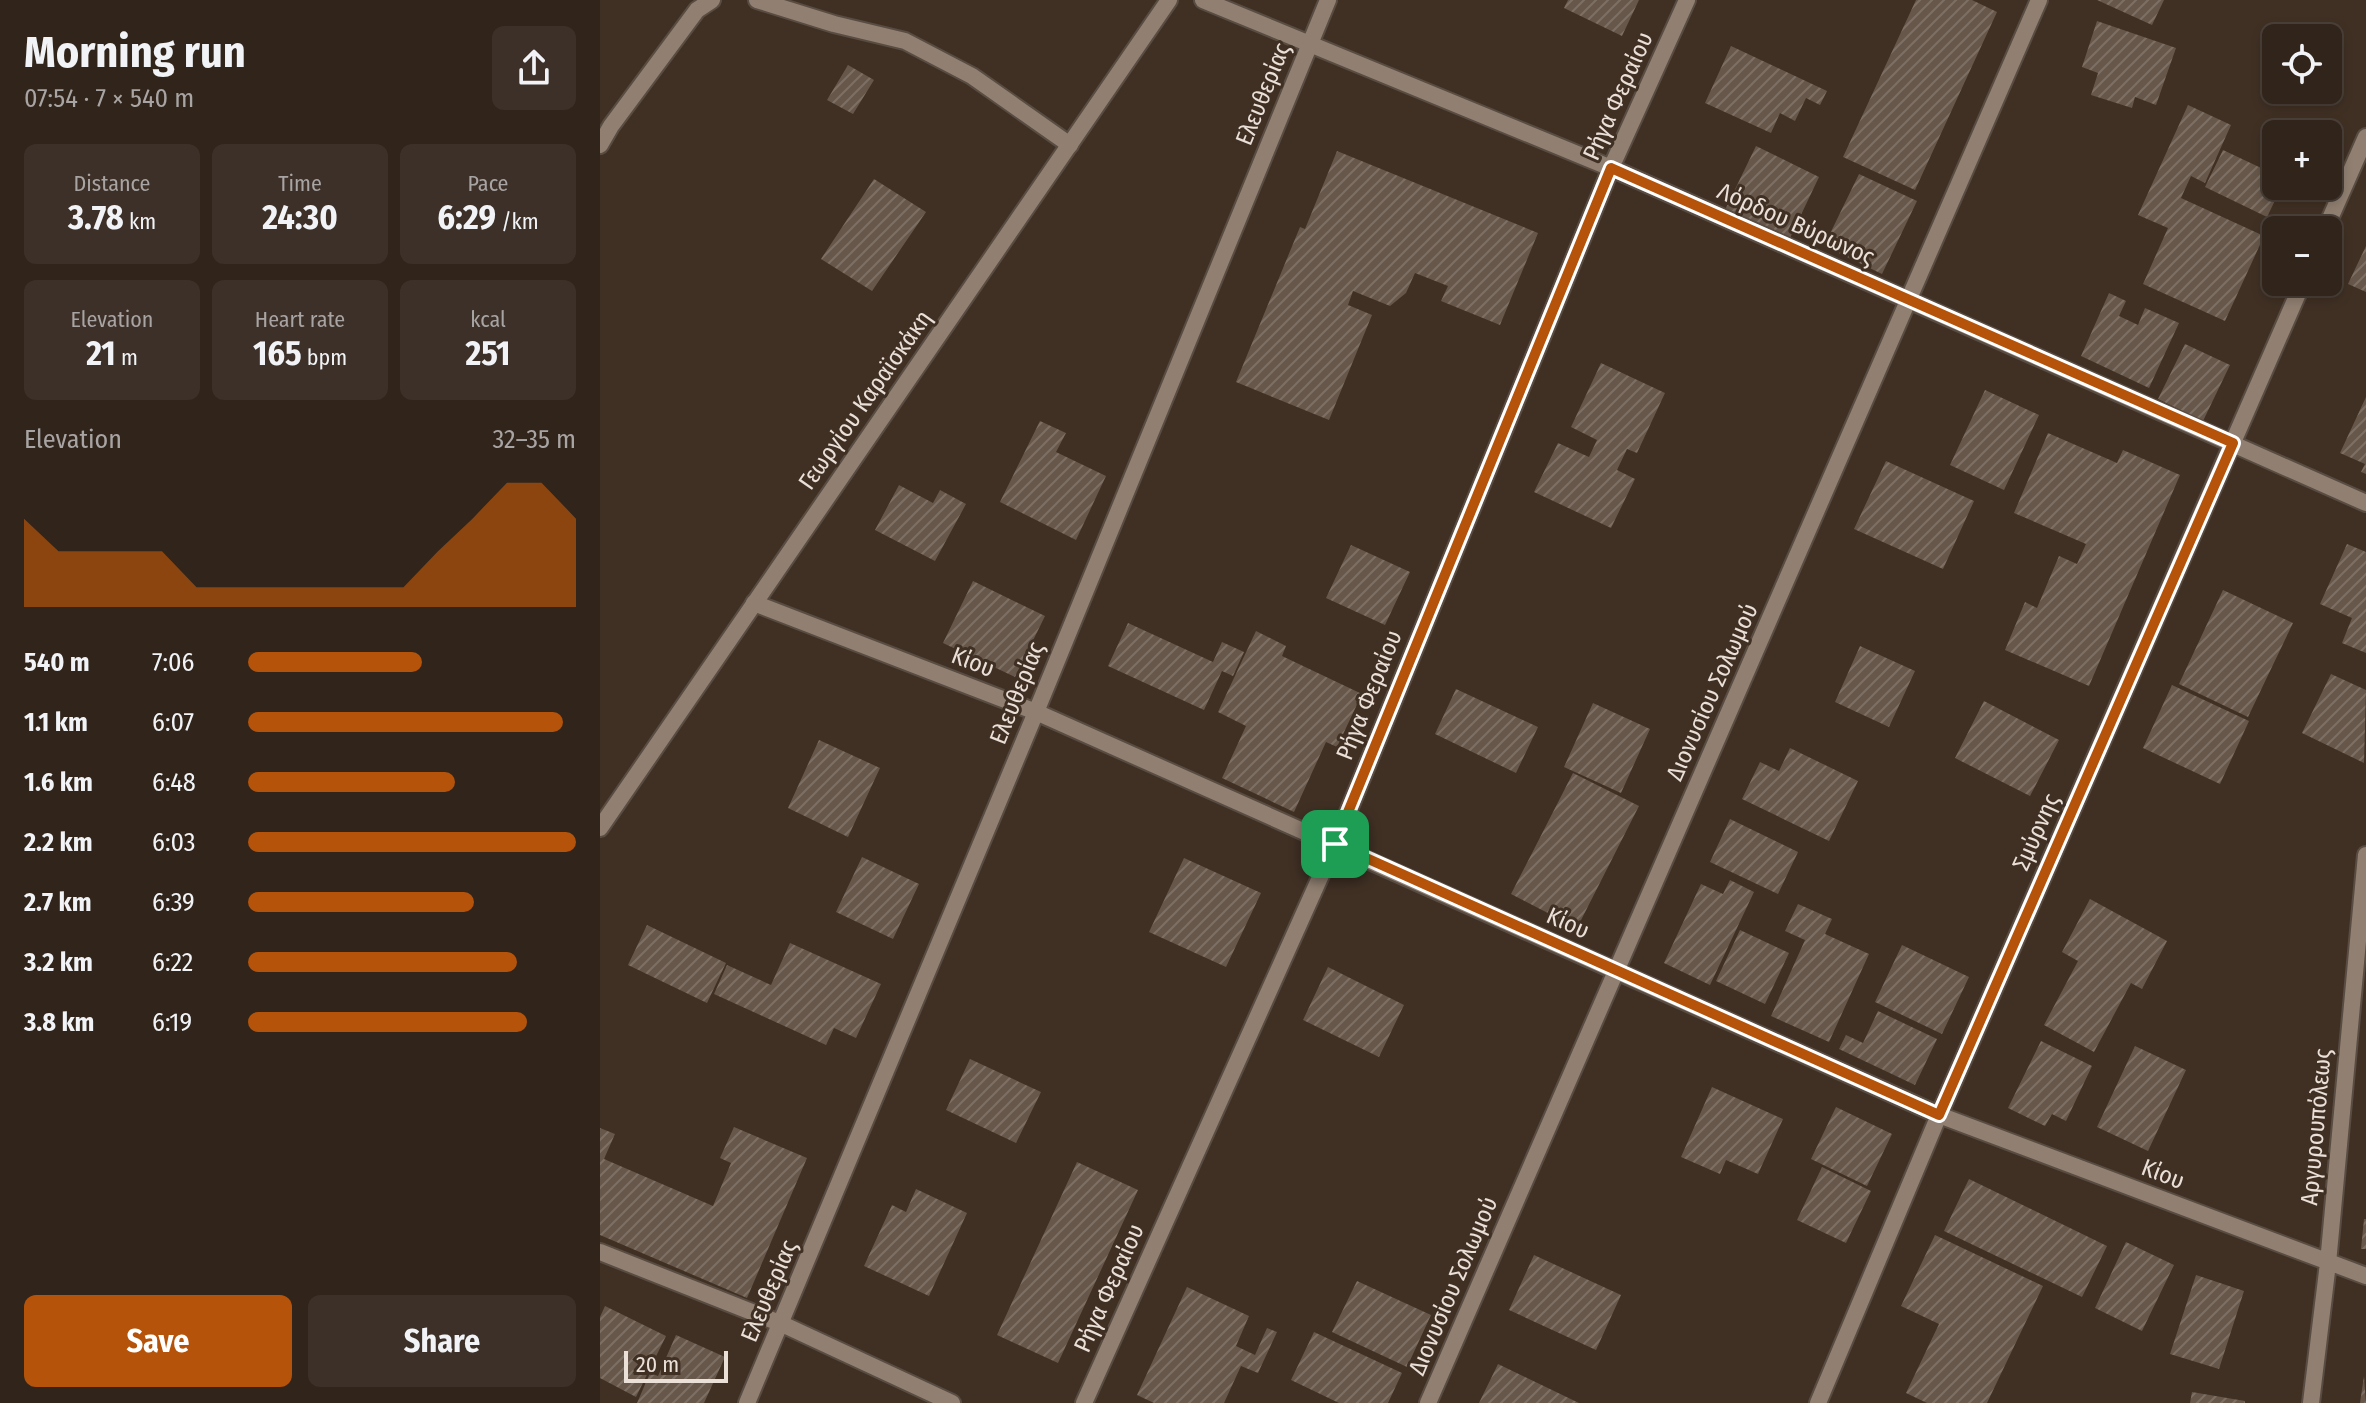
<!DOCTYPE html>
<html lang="en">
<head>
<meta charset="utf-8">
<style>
  :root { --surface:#30241b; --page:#3c3028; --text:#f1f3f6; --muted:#a8a4a3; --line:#4b413a; --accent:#b45309 }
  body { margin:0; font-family:"Fira Sans Condensed",sans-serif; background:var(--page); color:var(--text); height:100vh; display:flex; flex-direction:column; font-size:30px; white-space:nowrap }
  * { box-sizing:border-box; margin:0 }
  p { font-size:26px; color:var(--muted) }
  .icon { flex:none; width:44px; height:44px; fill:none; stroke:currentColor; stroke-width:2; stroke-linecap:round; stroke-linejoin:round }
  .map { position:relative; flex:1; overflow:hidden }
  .details { display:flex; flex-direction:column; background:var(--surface); width:600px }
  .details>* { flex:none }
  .buttons { position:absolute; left:1662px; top:24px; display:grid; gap:16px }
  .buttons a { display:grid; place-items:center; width:80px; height:80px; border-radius:12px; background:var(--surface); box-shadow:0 4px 12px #0003,0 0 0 2px var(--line); font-size:40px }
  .scale { position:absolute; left:24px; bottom:20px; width:104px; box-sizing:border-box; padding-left:8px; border:4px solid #eae0d8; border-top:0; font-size:22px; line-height:28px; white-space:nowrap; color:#eae0d8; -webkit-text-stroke:6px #403024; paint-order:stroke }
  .pin { position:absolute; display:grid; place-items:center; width:68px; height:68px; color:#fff; margin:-34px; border-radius:16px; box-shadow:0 4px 12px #0006 }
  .round { display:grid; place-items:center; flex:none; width:84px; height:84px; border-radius:12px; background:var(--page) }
  .headline { display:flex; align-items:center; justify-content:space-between; height:136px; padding:0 24px }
  h1 { font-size:44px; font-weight:700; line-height:60px }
  .stats { display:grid; grid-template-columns:repeat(3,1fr); gap:12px; height:136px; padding:8px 24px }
  .stats div { display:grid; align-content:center; border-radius:12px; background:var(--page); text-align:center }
  .stats b { font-size:34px; font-weight:700 }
  .stats small { font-size:22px; font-weight:400 }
  .stats p { font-size:22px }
  .chart { height:224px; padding:16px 24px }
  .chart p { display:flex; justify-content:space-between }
  .chart svg { width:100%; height:144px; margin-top:8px; fill:var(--accent); opacity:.7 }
  .button { display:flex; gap:16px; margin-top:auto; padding:16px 24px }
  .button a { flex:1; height:92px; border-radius:12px; background:var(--accent); color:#fff; font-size:32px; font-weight:700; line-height:92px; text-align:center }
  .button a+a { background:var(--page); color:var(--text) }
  ul { padding:0 24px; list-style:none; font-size:26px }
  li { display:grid; grid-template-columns:128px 96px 1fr; align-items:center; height:60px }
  li i { height:20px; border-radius:10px; background:var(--accent) }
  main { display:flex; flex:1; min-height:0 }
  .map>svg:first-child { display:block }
  .building { fill:url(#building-hatch) }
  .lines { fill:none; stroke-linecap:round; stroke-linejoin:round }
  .minor-casing { stroke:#594c42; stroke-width:20 }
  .tertiary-casing { stroke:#594c42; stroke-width:20 }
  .minor { stroke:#918072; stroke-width:16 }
  .tertiary { stroke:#918072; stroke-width:16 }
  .route-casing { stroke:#fff; stroke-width:16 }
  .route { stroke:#b45309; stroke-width:10 }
  .labels { text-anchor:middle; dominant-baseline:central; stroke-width:6; stroke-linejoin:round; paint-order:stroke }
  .street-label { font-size:24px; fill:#eae0d8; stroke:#403024 }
</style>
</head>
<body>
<main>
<section class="details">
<div class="headline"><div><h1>Morning run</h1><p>07:54 · 7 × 540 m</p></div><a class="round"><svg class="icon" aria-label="share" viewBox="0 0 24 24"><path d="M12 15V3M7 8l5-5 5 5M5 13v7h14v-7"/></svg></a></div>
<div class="stats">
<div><p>Distance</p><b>3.78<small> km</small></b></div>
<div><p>Time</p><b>24:30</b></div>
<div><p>Pace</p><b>6:29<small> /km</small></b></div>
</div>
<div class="stats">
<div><p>Elevation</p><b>21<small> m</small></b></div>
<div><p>Heart rate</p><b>165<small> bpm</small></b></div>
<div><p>kcal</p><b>251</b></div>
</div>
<div class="chart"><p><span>Elevation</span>32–35 m</p>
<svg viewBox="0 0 160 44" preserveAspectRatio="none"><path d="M0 44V17L10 27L20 27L30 27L40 27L50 38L60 38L70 38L80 38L90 38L100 38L110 38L120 27L130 17L140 6L150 6L160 17V44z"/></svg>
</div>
<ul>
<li><b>540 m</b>7:06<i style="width:53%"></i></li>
<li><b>1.1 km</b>6:07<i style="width:96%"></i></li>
<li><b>1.6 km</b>6:48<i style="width:63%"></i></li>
<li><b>2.2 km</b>6:03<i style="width:100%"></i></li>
<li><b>2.7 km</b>6:39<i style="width:69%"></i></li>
<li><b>3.2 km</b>6:22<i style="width:82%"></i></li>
<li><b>3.8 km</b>6:19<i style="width:85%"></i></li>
</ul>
<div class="button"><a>Save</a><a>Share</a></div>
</section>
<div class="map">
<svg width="1766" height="1403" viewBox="0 0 1766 1403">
  <defs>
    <pattern id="building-hatch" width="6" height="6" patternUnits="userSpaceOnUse" patternTransform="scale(2)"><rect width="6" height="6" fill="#67574a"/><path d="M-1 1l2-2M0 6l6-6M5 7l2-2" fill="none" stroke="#7d6f63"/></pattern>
  </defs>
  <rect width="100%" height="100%" fill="#403024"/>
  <!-- building -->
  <path class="building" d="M968 0H1039L1022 36 964 8Z
    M1316 0H1372L1397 12 1315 190 1243 157Z
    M1497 0H1564L1552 25Z
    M1497 21 1576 48 1556 105 1535 97 1532 108 1491 95 1498 73 1482 67Z
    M1131 46 1227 91 1220 105 1206 98 1195 121 1180 113 1171 133 1105 103Z
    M248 65 274 80 253 114 227 100Z
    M1588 105 1631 125 1605 183 1591 176 1581 198 1664 236 1625 321 1543 284 1568 228 1538 215Z
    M1156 146 1219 177 1189 240 1125 210Z
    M1623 150 1676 175V186H1682L1667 217 1605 187Z
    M737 151 938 233 900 325 841 301 848 286 815 273 806 293 790 306 753 291 748 305 772 315 729 420 636 382 700 227 705 229Z
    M1259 174 1317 201 1282 274 1224 246Z
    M274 179 326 212 272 291 221 259Z
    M1766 246V292L1748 284Z
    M1509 293 1526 301 1519 316 1538 325 1545 308 1579 323 1549 388 1481 356Z
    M1585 344 1630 365 1603 421 1558 399Z
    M1001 363 1065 393 1037 453 1027 449 1017 470 1035 479 1011 528 934 492 958 443 989 457 997 440 971 427Z
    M1385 390 1439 415 1404 490 1350 465Z
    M1766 397V474L1761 472 1765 464 1740 453Z
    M440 421 466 433 456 452 506 476 476 540 400 502Z
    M1448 433 1517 463 1523 450 1580 475 1489 686 1405 650 1425 602 1437 608 1459 556 1477 564 1486 544 1414 513Z
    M1286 461 1374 501 1343 569 1254 529Z
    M299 485 333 503 340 490 366 504 335 561 275 530Z
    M1747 544 1766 552V653L1742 643 1752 618 1720 604Z
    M751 545 810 572 785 625 726 598Z
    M373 581 445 616 415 677 343 643Z
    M1623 590 1693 623 1648 717 1579 684Z
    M528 623 613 662 622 642 644 652 633 676 622 671 604 710 508 666Z
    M656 631 686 646 682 656 762 694 737 747 726 742 694 812 622 778 646 726 618 712Z
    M1260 646 1315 671 1289 727 1235 702Z
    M1731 674 1766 690 1764 763 1702 733Z
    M1572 685 1649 721 1620 784 1543 748Z
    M856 689 938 727 916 773 835 734Z
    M1384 701 1459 740 1430 796 1355 758Z
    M993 703 1050 729 1021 793 964 767Z
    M219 740 280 768 248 837 188 808Z
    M1190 748 1258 781 1229 841 1142 799 1160 762 1179 771Z
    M973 773 1039 806 977 928 911 894Z
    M1130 819 1198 852 1178 894 1110 862Z
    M262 857 319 884 293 939 236 912Z
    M584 858 661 893 626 967 549 932Z
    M1130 880 1154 892 1110 985 1064 963 1101 884 1123 894Z
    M1490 899 1567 941 1542 989 1531 983 1494 1052 1444 1025 1478 961 1462 952Z
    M1198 904 1232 919 1225 934 1269 954 1229 1042 1171 1016 1205 940 1185 931Z
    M47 925 126 963 107 1003 28 965Z
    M1140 930 1189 953 1165 1004 1116 981Z
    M190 943 281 984 256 1038 234 1028 226 1045 114 994 127 965 171 985Z
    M1302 945 1369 977 1342 1034 1275 1002Z
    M728 967 804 1005 779 1057 703 1020Z
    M1278 1011 1337 1039 1315 1085 1239 1049 1246 1035 1263 1043Z
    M1441 1041 1492 1066 1466 1121 1452 1114 1445 1126 1408 1108Z
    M1535 1046 1586 1070 1548 1151 1497 1127Z
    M370 1059 441 1092 416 1143 346 1110Z
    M1112 1087 1183 1119 1158 1174 1126 1160 1120 1174 1081 1157Z
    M1236 1107 1292 1134 1267 1186 1211 1159Z
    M134 1127 207 1158 147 1298 0 1235V1128L15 1134 4 1159 113 1206 131 1163 120 1158Z
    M477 1162 538 1190 458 1363 397 1335Z
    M1222 1167 1271 1191 1246 1243 1197 1220Z
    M1369 1179 1507 1246 1482 1297 1344 1231Z
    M316 1189 367 1213 329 1296 264 1266 292 1205 306 1212Z
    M1764 1219H1766V1249H1761Z
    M1335 1235 1443 1286 1387 1403H1327L1306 1393 1339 1324 1301 1306Z
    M1526 1242 1574 1265 1542 1331 1495 1308Z
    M934 1255 1021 1295 996 1350 909 1310Z
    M1596 1275 1644 1291 1619 1369 1570 1354Z
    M757 1281 831 1315 807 1367 732 1332Z
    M587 1287 649 1316 636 1346 655 1355 667 1328 677 1332 658 1373 641 1366 624 1403H554L537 1395Z
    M5 1306 66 1336 36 1397 0 1378V1317Z
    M714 1332 802 1373 788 1403H739L691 1380Z
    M76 1335 125 1357 104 1403H37L50 1373 58 1376Z
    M898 1364 979 1403H879Z
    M1764 1376 1766 1403H1760Z
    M1592 1392 1645 1401V1403H1590Z"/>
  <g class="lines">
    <!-- minor casing -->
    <g class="minor-casing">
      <path id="minor" d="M157 0 234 24 305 41 372 76 470 145
        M603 0 1011 168 1766 503
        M0 145 11 126 97 10 112 0
        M1725 230 1766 137
        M154 603 436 712 1339 1115 1766 1276
        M0 1252 182 1324 352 1403
        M147 1403 436 712 728 0
        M484 1403 735 844 1011 168 1087 0
        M828 1403 1439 0
        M1218 1403 1339 1115 1703 282
        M1711 1403 1728 1263 1766 855"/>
    </g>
    <!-- tertiary casing -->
    <g class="tertiary-casing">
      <path id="tertiary" d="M0 828 569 0"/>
    </g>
    <!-- minor -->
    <use href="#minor" class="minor"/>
    <!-- tertiary -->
    <use href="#tertiary" class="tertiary"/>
  </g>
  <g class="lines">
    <!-- route casing -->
    <g class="route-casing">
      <path id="route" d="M1011 168 1633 443 1339 1115 735 844Z"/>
    </g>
    <!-- route -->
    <use href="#route" class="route"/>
  </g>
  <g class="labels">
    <!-- street labels -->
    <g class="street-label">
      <text transform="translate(663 94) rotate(-68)">Ελευθερίας</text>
      <text transform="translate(1018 96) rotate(-66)">Ρήγα Φεραίου</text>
      <text transform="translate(1196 224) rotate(24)">Λόρδου Βύρωνος</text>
      <text transform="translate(265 400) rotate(-55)">Γεωργίου Καραϊσκάκη</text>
      <text transform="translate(373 662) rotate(21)">Κίου</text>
      <text transform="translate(1112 692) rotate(-66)">Διονυσίου Σολωμού</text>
      <text transform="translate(417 693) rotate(-68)">Ελευθερίας</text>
      <text transform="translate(769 695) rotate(-68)">Ρήγα Φεραίου</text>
      <text transform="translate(1436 832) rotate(-66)">Σμύρνης</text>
      <text transform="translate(968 923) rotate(24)">Κίου</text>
      <text transform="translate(1716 1127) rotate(-85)">Αργυρουπόλεως</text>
      <text transform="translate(1563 1174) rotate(21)">Κίου</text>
      <text transform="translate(853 1286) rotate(-67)">Διονυσίου Σολωμού</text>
      <text transform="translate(509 1288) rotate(-66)">Ρήγα Φεραίου</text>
      <text transform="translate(169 1291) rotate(-67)">Ελευθερίας</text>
    </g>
  </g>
</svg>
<div class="buttons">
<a><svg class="icon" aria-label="locate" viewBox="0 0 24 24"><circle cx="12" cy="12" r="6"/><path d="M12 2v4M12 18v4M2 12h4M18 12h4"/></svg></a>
<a>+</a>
<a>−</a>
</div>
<div class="scale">20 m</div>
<div class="pin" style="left:735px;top:844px;background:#1e9e55"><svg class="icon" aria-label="arrive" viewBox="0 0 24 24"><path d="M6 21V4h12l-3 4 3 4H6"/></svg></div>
</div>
</main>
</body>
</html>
